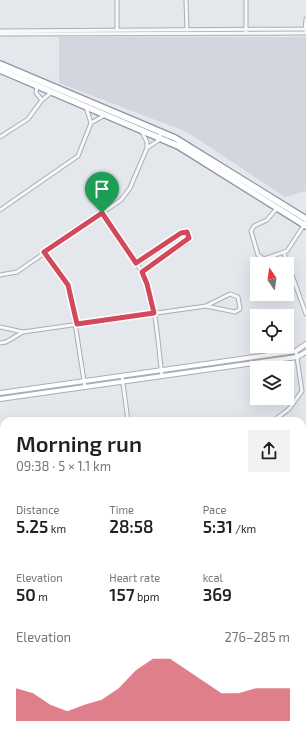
<!DOCTYPE html>
<html lang="en">
<head>
<meta charset="utf-8">
<style>
  :root { --surface:#fff; --page:#f2f2f2; --text:#202124; --muted:#757577; --accent:#d1495b }
  body { margin:0; font-family:"Exo 2",sans-serif; background:var(--page); color:var(--text); height:100vh; display:flex; flex-direction:column; font-size:15px; white-space:nowrap }
  * { box-sizing:border-box; margin:0 }
  p { font-size:13px; color:var(--muted) }
  .icon { flex:none; width:22px; height:22px; fill:none; stroke:currentColor; stroke-width:2; stroke-linecap:round; stroke-linejoin:round }
  .map { position:relative; flex:1; overflow:hidden }
  .panel { position:absolute; left:0px; top:417px; width:306px; height:324px; display:flex; flex-direction:column; background:var(--surface); border-radius:12px 12px 0 0; box-shadow:0 4px 16px #0002 }
  .panel>* { flex:none }
  .needle { width:26px; rotate:347deg }
  .controls { position:absolute; left:250px; top:257px; display:grid; gap:8px }
  .controls a { display:grid; place-items:center; width:44px; height:44px; border-radius:0px; background:var(--surface); box-shadow:0 4px 16px #0002; font-size:20px }
  .pin { position:absolute; display:grid; place-items:center; width:34px; height:34px; color:#fff; margin:-41px -17px; border-radius:50% 50% 50% 0; rotate:-45deg; box-shadow:0 0 4px #0007 }
  .pin .icon { rotate:45deg }
  .round { display:grid; place-items:center; flex:none; width:42px; height:42px; border-radius:0px; background:var(--page) }
  .summary { display:flex; align-items:center; justify-content:space-between; height:68px; padding:0 16px }
  h1 { font-size:22px; font-weight:600; line-height:30px }
  .metrics { display:grid; grid-template-columns:repeat(3,1fr); gap:6px; height:68px; padding:4px 16px }
  .metrics div { display:grid; align-content:center }
  .metrics b { font-size:17px; font-weight:600 }
  .metrics small { font-size:11px; font-weight:400 }
  .metrics p { font-size:11px }
  .chart { height:112px; padding:8px 16px }
  .chart p { display:flex; justify-content:space-between }
  .chart svg { width:100%; height:72px; margin-top:4px; fill:var(--accent); opacity:.7 }
  .map>svg:first-child { display:block }
  .built { fill:#d2d6de }
  .lines { fill:none; stroke-linecap:round; stroke-linejoin:round }
  .street-casing { stroke:#a9aeb7; stroke-width:5 }
  .secondary-casing { stroke:#a9aeb7; stroke-width:6 }
  .highway-casing { stroke:#8b94a3; stroke-width:8 }
  .street { stroke:#f7f8fa; stroke-width:3 }
  .secondary { stroke:#fff; stroke-width:4 }
  .highway { stroke:#fff; stroke-width:5.5 }
  .route-casing { stroke:#fff; stroke-width:8 }
  .route { stroke:#d1495b; stroke-width:5 }
</style>
</head>
<body>
<div class="map">
<svg width="306" height="741" viewBox="0 0 306 741">
  <rect width="100%" height="100%" fill="#e4e7ec"/>
  <!-- built -->
  <path class="built" d="M59 37H306V191L285 197 187 132 59 83Z"/>
  <g class="lines">
    <!-- street casing -->
    <g class="street-casing">
      <path id="street" d="M117 0V30
        M186 0 187 30
        M305 30 306 19
        M0 31 306 29
        M246 31V0
        M0 34 306 33
        M37 86 36 93 42 100
        M91 123 105 115
        M0 137 28 119 42 100 52 92
        M147 148 159 140 161 131
        M277 208 267 220 254 226 251 231 258 255 264 259 287 251 306 222
        M0 210 78 156 91 123 86 107
        M102 213C116 233 138 260 146 282 157 311 158 345 162 376
        M44 252 65 279 70 291 85 387
        M284 253 306 314
        M136 263 181 233 188 234 189 238 187 242 142 272
        M0 275 17 272 121 200 130 188 147 148V142L141 130
        M0 327 23 332 206 306 230 294 238 297 240 309 235 312 206 306
        M0 343 6 342 23 332
        M122 376 128 421
        M273 421 289 409 302 391 296 351
        M302 466 306 457
        M0 469 4 471
        M0 498 4 489
        M0 511 3 524 0 530"/>
    </g>
    <!-- secondary casing -->
    <g class="secondary-casing">
      <path id="secondary" d="M0 393 296 351 306 344
        M0 399 297 357 306 352"/>
    </g>
    <!-- highway casing -->
    <g class="highway-casing">
      <path id="highway" d="M0 64 175 138 306 219
        M0 70 178 146 306 226"/>
    </g>
    <!-- street -->
    <use href="#street" class="street"/>
    <!-- secondary -->
    <use href="#secondary" class="secondary"/>
    <!-- highway -->
    <use href="#highway" class="highway"/>
  </g>
  <g class="lines">
    <!-- route casing -->
    <g class="route-casing">
      <path id="route" d="M102 213 136 263 181 233 187 232 189 238 142 272 147 284 154 313 77 324 68 285 44 252Z"/>
    </g>
    <!-- route -->
    <use href="#route" class="route"/>
  </g>
</svg>
<div class="controls">
<a><svg class="needle" viewBox="-14 -14 28 28"><path d="M0-13l5 13h-10z" fill="#e53935"/><path d="M0 13l5-13h-10z" fill="#757577"/></svg></a>
<a><svg class="icon" aria-label="locate" viewBox="0 0 24 24"><circle cx="12" cy="12" r="6"/><path d="M12 2v4M12 18v4M2 12h4M18 12h4"/></svg></a>
<a><svg class="icon" aria-label="layers" viewBox="0 0 24 24"><path d="M12 4l9 5-9 5-9-5zM3 14l9 5 9-5"/></svg></a>
</div>
<div class="pin" style="left:102px;top:213px;background:#1e9e55"><svg class="icon" aria-label="arrive" viewBox="0 0 24 24"><path d="M6 21V4h12l-3 4 3 4H6"/></svg></div>
<section class="panel">
<div class="summary"><div><h1>Morning run</h1><p>09:38 · 5 × 1.1 km</p></div><a class="round"><svg class="icon" aria-label="share" viewBox="0 0 24 24"><path d="M12 15V3M7 8l5-5 5 5M5 13v7h14v-7"/></svg></a></div>
<div class="metrics">
<div><p>Distance</p><b>5.25<small> km</small></b></div>
<div><p>Time</p><b>28:58</b></div>
<div><p>Pace</p><b>5:31<small> /km</small></b></div>
</div>
<div class="metrics">
<div><p>Elevation</p><b>50<small> m</small></b></div>
<div><p>Heart rate</p><b>157<small> bpm</small></b></div>
<div><p>kcal</p><b>369</b></div>
</div>
<div class="chart"><p><span>Elevation</span>276–285 m</p>
<svg viewBox="0 0 160 44" preserveAspectRatio="none"><path d="M0 44V24L10 27L20 34L30 38L40 34L50 31L60 24L70 13L80 6L90 6L100 13L110 20L120 27L130 27L140 24L150 24L160 24V44z"/></svg>
</div>
</section>
</div>
</body>
</html>
